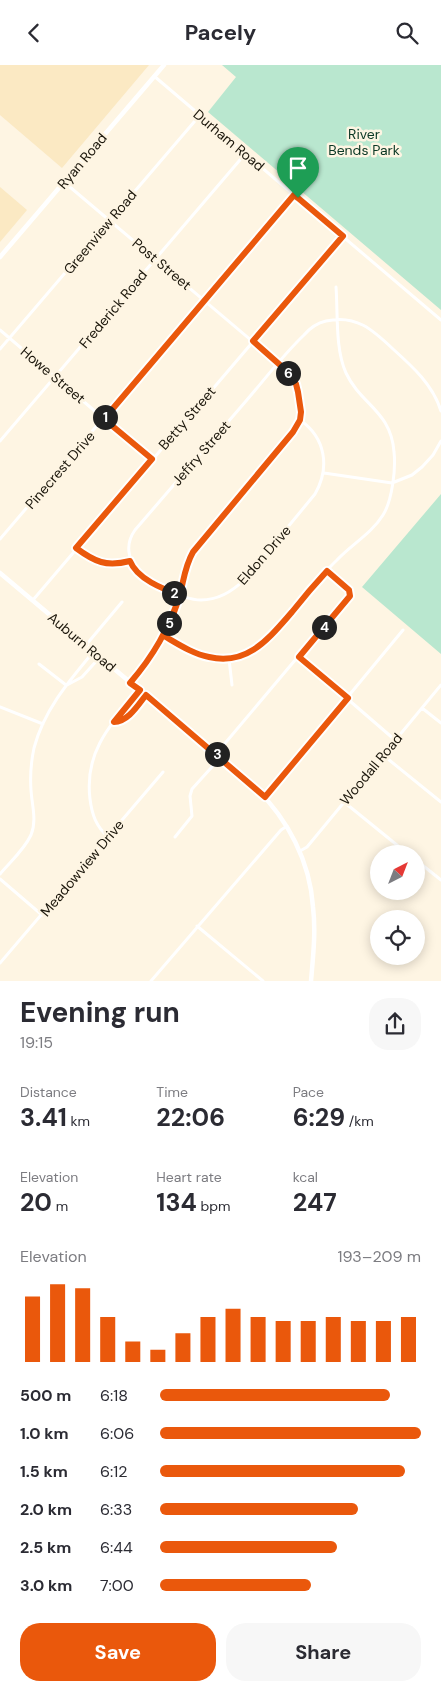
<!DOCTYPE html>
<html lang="en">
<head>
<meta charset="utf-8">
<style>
  :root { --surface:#fff; --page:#f7f7f7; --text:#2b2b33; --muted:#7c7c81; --accent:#ea580c }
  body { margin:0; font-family:"DM Sans",sans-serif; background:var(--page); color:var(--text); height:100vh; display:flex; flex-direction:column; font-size:19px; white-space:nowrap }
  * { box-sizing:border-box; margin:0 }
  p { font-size:16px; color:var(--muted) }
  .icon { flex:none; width:28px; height:28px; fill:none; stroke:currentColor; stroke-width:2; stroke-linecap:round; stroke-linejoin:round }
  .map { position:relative; height:916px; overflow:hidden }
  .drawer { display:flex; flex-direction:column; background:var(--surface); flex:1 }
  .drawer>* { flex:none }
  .needle { width:32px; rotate:42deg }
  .tools { position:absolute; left:370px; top:780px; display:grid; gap:10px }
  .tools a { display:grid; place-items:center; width:55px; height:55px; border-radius:50%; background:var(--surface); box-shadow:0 2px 12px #0003; font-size:25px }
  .pin { position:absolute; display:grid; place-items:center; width:42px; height:42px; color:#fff; margin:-51px -21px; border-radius:50% 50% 50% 0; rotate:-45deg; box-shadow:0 0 5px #0007 }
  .pin .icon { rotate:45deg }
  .km { position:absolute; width:25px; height:25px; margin:-12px; border-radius:50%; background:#222; color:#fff; font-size:14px; line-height:25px; text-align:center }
  .round { display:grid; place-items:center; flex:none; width:52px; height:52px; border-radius:20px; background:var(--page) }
  .summary { display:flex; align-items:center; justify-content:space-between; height:85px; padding:0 20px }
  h1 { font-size:28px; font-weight:700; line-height:38px }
  .figures { display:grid; grid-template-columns:repeat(3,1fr); gap:8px; height:85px; padding:5px 20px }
  .figures div { display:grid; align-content:center }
  .figures b { font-size:25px; font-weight:700 }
  .figures small { font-size:14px; font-weight:400 }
  .figures p { font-size:14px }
  .chart { height:140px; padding:10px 20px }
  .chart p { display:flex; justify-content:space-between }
  .chart svg { width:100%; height:90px; margin-top:5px; stroke:var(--accent); stroke-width:6 }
  .cta { display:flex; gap:10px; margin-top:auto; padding:10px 20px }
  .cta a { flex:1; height:58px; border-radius:20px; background:var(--accent); color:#fff; font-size:20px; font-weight:700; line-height:58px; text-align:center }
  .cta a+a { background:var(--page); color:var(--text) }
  ul { padding:0 20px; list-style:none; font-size:16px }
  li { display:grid; grid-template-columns:80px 60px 1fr; align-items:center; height:38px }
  li i { height:12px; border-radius:6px; background:var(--accent) }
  header { display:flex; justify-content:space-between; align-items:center; height:65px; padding:0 20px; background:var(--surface); font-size:22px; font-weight:700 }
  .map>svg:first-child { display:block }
  .built { fill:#fbe9c3 }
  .green { fill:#b9e7cf }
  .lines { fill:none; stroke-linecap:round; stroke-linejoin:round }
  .minor { stroke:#fff; stroke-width:3 }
  .tertiary { stroke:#fff; stroke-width:4.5 }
  .secondary { stroke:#fff; stroke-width:4.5 }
  .route-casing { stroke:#fff; stroke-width:10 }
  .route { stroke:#ea580c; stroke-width:6 }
  .labels { text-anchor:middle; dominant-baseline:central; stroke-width:5; stroke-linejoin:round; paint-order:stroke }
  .park-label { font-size:14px; fill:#0a3724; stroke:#fef5e3 }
  .street-label { font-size:14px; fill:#1b160b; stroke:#fef5e3 }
</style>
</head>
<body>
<header><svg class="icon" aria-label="back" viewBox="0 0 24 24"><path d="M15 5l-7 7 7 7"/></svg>Pacely<svg class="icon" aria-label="search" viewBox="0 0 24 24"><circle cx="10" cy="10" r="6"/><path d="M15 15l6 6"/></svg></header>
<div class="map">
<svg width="441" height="916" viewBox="0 0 441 916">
  <rect width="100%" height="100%" fill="#fef5e3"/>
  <!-- built -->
  <path class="built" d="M0 0H149L62 103 0 50Z
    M0 122 27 145 0 177Z"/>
  <!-- green -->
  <path class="green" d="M222 0H441V245L208 47 236 12Z
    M441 429V589L362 522Z"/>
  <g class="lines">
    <!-- minor -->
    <path class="minor" d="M154 11 441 255
      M64 117 278 298C296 316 302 330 300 355 326 373 330 403 315 429L245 514C233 526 219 535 201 535 188 535 176 529 165 523 148 515 131 508 129 487 128 479 130 472 135 465 172 422 209 379 246 336 265 314 283 290 304 270 310 263 317 258 326 256 356 249 373 265 393 284 413 302 433 320 441 346
      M0 265 152 395
      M0 284 200 50
      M0 376 245 89
      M324 408 392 418 412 410 422 402 433 390 441 376
      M0 474 294 130
      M76 483C95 497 107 502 130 496
      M33 535 343 171
      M164 571C187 584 210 599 238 591 248 589 257 584 265 577 272 571 278 562 285 555 302 535 318 513 337 495 351 480 372 468 383 450 392 436 396 404 394 387 391 346 361 340 346 308 335 284 338 248 336 222
      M86 580 122 537
      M299 592 395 675
      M229 594 232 620
      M39 599 66 620
      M130 617C149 596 165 573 175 546 182 526 182 505 193 487L293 367 300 355
      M67 620 82 612 100 592
      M0 642 43 659
      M422 643 441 658
      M114 657C128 656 138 640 146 630
      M216 689 349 531V525L327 506
      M383 690 441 737
      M265 732 403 565
      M344 737 408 789
      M108 772C96 761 92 750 90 734 84 686 111 659 140 625
      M175 772 192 751 190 731 192 724 220 693
      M300 786 307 782 441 620
      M416 795 441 815
      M0 809C10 797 24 785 31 770 37 755 32 741 31 725 30 711 31 697 34 683 44 645 69 616 94 586
      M0 814 42 850
      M197 861 263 916
      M0 898 163 707
      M151 916 281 765 287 761"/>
    <!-- tertiary -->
    <path class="tertiary" d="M0 192 164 0"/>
    <!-- secondary -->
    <path class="secondary" d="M0 508 256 723C288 755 310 796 313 842 316 867 313 892 311 916"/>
  </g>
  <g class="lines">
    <!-- route casing -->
    <g class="route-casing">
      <path id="route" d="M298 133 294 130 104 354 152 394 76 483C95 497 106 502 130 496 137 514 163 524 180 530 168 565 154 590 130 618L140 625 114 657C128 657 138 640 146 630L265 732 348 633 299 592 350 531 349 525 327 506C315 519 303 533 292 547 269 573 248 601 209 592 193 589 178 579 164 571 170 558 176 544 180 529 184 514 185 501 193 487L293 367 300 355 301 347 298 327 296 319 288 307 253 276 343 171 298 133"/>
    </g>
    <!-- route -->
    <use href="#route" class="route"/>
  </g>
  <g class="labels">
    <!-- park labels -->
    <g class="park-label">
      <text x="364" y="69">River<tspan x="364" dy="16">Bends Park</tspan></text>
    </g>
    <!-- street labels -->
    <g class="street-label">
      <text transform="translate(229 75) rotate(40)">Durham Road</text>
      <text transform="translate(82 96) rotate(-50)">Ryan Road</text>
      <text transform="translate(100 167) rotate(-50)">Greenview Road</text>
      <text transform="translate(162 199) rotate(40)">Post Street</text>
      <text transform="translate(113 244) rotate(-50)">Frederick Road</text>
      <text transform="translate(53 310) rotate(40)">Howe Street</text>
      <text transform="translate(187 353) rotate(-49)">Betty Street</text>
      <text transform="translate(201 388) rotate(-49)">Jeffry Street</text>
      <text transform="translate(60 405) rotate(-49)">Pinecrest Drive</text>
      <text transform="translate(264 490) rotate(-49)">Eldon Drive</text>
      <text transform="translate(82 577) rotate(40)">Auburn Road</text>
      <text transform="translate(371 704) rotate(-50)">Woodall Road</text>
      <text transform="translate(82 803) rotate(-50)">Meadowview Drive</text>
    </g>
  </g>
</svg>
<div class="tools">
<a><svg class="needle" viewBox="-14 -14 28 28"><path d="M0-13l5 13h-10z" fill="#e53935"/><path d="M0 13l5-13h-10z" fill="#7c7c81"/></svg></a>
<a><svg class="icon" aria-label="locate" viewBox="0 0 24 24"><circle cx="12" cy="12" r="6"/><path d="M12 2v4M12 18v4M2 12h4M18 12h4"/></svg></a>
</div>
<div class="pin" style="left:298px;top:133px;background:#1e9e55"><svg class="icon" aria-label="arrive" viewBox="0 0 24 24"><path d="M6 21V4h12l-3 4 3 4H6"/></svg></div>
<b class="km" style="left:105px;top:352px">1</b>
<b class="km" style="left:174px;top:528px">2</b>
<b class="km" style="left:217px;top:689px">3</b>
<b class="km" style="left:324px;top:562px">4</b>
<b class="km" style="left:169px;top:558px">5</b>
<b class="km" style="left:288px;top:308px">6</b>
</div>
<section class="drawer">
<div class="summary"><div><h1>Evening run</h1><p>19:15</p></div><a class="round"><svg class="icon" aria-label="share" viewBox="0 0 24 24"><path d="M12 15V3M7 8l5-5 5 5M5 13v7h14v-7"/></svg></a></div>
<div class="figures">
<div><p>Distance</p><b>3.41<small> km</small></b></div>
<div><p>Time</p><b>22:06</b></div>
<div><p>Pace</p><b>6:29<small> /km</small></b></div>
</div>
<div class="figures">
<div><p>Elevation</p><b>20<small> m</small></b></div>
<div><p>Heart rate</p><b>134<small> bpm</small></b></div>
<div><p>kcal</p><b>247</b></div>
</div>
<div class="chart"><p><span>Elevation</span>193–209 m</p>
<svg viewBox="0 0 160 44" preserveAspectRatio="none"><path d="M5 44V12M15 44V6M25 44V8M35 44V22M45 44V34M55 44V38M65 44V30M75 44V22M85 44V18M95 44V22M105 44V24M115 44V24M125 44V22M135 44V24M145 44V24M155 44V22"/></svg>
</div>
<ul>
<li><b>500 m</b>6:18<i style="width:88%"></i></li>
<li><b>1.0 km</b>6:06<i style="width:100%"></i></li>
<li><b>1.5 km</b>6:12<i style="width:94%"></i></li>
<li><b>2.0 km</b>6:33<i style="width:76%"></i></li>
<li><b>2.5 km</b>6:44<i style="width:68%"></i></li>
<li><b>3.0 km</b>7:00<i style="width:58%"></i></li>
</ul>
<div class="cta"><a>Save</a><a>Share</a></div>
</section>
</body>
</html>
